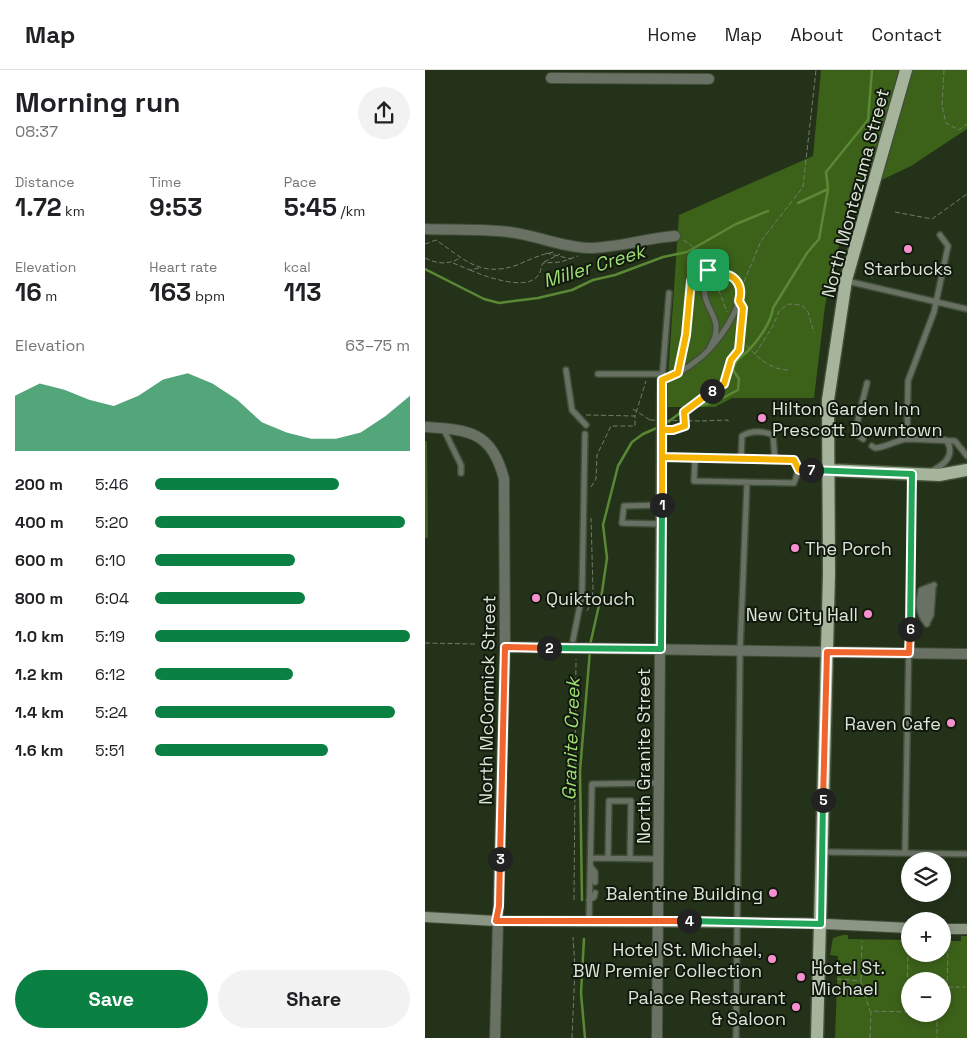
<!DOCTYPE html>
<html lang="en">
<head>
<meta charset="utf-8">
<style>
  :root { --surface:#fff; --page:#f2f2f2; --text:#202124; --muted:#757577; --line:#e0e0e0; --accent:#0b8043 }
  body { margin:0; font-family:"Space Grotesk",sans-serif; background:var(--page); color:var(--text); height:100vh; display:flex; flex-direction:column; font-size:19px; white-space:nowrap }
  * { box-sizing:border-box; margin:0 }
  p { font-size:16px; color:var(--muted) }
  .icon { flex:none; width:28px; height:28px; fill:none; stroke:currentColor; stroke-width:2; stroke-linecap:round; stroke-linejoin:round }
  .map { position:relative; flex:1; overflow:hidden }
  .drawer { display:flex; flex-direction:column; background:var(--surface); width:425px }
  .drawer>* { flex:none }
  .fabs { position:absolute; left:476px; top:782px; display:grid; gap:10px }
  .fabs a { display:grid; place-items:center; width:50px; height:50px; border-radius:50%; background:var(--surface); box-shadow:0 2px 8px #0003; font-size:25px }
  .pin { position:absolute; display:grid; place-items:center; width:42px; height:42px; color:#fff; margin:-21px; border-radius:10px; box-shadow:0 2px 8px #0006 }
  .km { position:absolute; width:25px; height:25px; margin:-12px; border-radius:50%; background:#222; color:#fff; font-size:14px; line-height:25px; text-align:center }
  .round { display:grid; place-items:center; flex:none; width:52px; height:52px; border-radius:26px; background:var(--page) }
  .overview { display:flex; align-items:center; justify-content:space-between; height:85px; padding:0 15px }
  h1 { font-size:28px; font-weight:700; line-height:38px }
  .stats { display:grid; grid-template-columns:repeat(3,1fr); gap:8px; height:85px; padding:5px 15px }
  .stats div { display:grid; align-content:center }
  .stats b { font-size:25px; font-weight:700 }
  .stats small { font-size:14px; font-weight:400 }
  .stats p { font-size:14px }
  .chart { height:140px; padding:10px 15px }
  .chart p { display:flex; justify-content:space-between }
  .chart svg { width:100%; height:90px; margin-top:5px; fill:var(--accent); opacity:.7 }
  .action { display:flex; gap:10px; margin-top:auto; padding:10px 15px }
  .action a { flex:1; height:58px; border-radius:30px; background:var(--accent); color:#fff; font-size:20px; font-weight:700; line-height:58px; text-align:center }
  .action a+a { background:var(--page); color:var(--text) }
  ul { padding:0 15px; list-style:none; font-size:16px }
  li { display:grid; grid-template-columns:80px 60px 1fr; align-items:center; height:38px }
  li i { height:12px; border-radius:6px; background:var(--accent) }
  header { display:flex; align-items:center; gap:30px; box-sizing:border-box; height:70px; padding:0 25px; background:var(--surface); border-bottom:1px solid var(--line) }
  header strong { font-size:24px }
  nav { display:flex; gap:28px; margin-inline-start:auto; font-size:18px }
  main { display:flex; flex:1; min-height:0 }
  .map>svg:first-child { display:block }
  .green { fill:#3c621a; fill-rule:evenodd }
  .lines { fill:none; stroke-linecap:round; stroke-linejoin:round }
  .stream { stroke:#5a8835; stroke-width:2.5 }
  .service-casing { stroke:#414f38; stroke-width:8 }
  .minor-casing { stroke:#414f38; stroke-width:12 }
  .secondary-casing { stroke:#414f38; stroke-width:12 }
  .primary-casing { stroke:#414f38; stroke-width:15 }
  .path { stroke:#717c68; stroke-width:1; stroke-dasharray:5 2.5; stroke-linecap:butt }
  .service { stroke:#697165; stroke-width:5 }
  .minor { stroke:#697165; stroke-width:10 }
  .secondary { stroke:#8b9684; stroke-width:10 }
  .primary { stroke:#a5b49b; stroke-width:12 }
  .path-bridge { stroke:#717c68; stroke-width:1; stroke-dasharray:5 2.5; stroke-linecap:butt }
  .split-1-casing { stroke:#fff; stroke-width:10 }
  .split-2-casing { stroke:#fff; stroke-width:10 }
  .split-3-casing { stroke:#fff; stroke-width:10 }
  .split-4-casing { stroke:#fff; stroke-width:10 }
  .split-5-casing { stroke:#fff; stroke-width:10 }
  .split-6-casing { stroke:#fff; stroke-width:10 }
  .split-7-casing { stroke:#fff; stroke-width:10 }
  .split-8-casing { stroke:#fff; stroke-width:10 }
  .split-9-casing { stroke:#fff; stroke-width:10 }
  .split-1 { stroke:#f5b400; stroke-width:6 }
  .split-2 { stroke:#22a559; stroke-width:6 }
  .split-3 { stroke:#f0652b; stroke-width:6 }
  .split-4 { stroke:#f0652b; stroke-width:6 }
  .split-5 { stroke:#22a559; stroke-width:6 }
  .split-6 { stroke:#f0652b; stroke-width:6 }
  .split-7 { stroke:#22a559; stroke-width:6 }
  .split-8 { stroke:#f5b400; stroke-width:6 }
  .split-9 { stroke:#f5b400; stroke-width:6 }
  .poi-dot { fill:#f690cf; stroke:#11180d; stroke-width:2 }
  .labels { text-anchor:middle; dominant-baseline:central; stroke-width:4; stroke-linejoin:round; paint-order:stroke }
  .street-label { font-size:18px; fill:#dce5d6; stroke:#11180d }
  .poi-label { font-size:18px; fill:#dce5d6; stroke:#11180d; text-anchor:end }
  .water-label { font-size:19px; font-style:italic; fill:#9fde72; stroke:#11180d }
</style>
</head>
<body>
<header>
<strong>Map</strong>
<nav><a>Home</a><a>Map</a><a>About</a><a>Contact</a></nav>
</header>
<main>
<section class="drawer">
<div class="overview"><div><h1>Morning run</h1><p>08:37</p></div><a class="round"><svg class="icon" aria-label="share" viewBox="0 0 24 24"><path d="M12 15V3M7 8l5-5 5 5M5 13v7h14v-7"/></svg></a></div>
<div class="stats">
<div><p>Distance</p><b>1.72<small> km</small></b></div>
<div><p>Time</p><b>9:53</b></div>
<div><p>Pace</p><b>5:45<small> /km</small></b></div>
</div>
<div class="stats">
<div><p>Elevation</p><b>16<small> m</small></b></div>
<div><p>Heart rate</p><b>163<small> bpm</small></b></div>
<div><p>kcal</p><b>113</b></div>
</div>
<div class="chart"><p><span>Elevation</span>63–75 m</p>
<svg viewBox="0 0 160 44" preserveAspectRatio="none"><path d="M0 44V17L10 11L20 14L30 19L40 22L50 17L60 9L70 6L80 11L90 19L100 30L110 35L120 38L130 38L140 35L150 27L160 17V44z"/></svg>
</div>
<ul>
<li><b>200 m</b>5:46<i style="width:72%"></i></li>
<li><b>400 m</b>5:20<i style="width:98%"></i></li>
<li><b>600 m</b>6:10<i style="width:55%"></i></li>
<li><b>800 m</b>6:04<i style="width:59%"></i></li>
<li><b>1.0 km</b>5:19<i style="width:100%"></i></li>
<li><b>1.2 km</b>6:12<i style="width:54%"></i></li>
<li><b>1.4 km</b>5:24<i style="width:94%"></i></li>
<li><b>1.6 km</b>5:51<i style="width:68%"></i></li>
</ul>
<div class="action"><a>Save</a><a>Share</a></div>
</section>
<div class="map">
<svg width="542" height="968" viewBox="0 0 542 968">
  <rect width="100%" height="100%" fill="#24321a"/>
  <!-- green -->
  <path class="green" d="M396 0H542V59L486 96 431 122 409 192 400 236 389 328H307L290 337H241L254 145 388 86Z
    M0 371H2L3 468H0Z
    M418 865H423V869L485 870V884H518V871H536V866H542V968H410L413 886 405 885 408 868ZM518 911V944H485V911Z"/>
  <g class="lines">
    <!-- stream -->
    <path class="stream" d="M373 133 403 119
      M0 199 59 229 74 233 113 228 147 220 168 210 190 205 238 187 262 182 311 154 343 141
      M239 355 259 340 292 331 313 320 314 309 308 300C310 290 315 288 322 282 333 271 346 253 348 238L382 183 394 169 403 119 401 102 443 50 447 0
      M165 575 177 522 182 488 178 455 193 396 207 372 218 364 234 357
      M157 830 155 701 165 580
      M159 869 156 923 160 968"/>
    <!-- service casing -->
    <g class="service-casing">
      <path id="service" d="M515 165 523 176 509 242 483 311 482 369 530 371 542 386
        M422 211 542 239
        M244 223 237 310C249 306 261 299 271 291 290 278 326 231 311 209 301 204 294 204 283 208 269 238 305 245 285 277
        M141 300 147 340 161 355
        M173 304H237
        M18 358 36 395V403
        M438 369 434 366 431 358 442 313
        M447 376 450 378C462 377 469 371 482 369
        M237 387 270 388
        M270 388 369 390 374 399 369 413 269 411Z
        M316 389 317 366C326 360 339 361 348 365L350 390
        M374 399 403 400
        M507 401C518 395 528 388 524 375L520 370
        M236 454 197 453 199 436 236 435
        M500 549C497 540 496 524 504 518
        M503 551 506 545 508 517
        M502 552 503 528 505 519
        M502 554C493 543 493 534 496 520L509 515
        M148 570 157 525 160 364
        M398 782 542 784
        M480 783 487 404
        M166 788 234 789
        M183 788 184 731H206L205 789
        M166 797 170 802V812
        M164 830 169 827 170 823
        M164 851 167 714 234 713
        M311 968 315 581 322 412"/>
    </g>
    <!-- minor casing -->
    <g class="minor-casing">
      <path id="minor" d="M126 8 284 9
        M0 159C28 160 57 159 84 162 111 165 135 177 163 178 192 178 221 168 250 166
        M0 357C44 360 67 361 79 409L80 577 70 968
        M80 577 542 584
        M232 968 237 310"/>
    </g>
    <!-- secondary casing -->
    <g class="secondary-casing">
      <path id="secondary" d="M0 847 71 851 380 853 485 858
        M518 859H542"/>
    </g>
    <!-- primary casing -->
    <g class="primary-casing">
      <path id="primary" d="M403 400 514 405 542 400
        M392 968 404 503 403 330 421 210 481 0"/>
    </g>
    <!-- path -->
    <path class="path" d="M519 0 517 36 521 53 534 60 542 54
      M470 142 507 149 542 124
      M258 170 265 174 284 201
      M0 174 11 170C39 189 55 208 92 195 104 190 116 184 129 182
      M121 183 146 189
      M0 188C12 194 23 195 35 188
      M119 192 135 184
      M28 193 45 200 54 198
      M45 200C59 206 104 223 114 204 116 201 116 196 118 193L136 192 153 186
      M444 204 449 210
      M319 212 336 171 378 117 391 0
      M291 213 302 242
      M316 270C330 284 342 300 364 300
      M330 284 348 256 354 241 363 234 377 235 383 242 389 263
      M254 295 261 265 266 211 278 203
      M208 339 225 350
      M161 345 210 346 221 311
      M277 351 303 350V352
      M247 360 260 356 259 342 299 314 306 290 314 280 317 244
      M166 417 171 409 172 385 186 356H210V346
      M162 541 167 531 168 519 166 448
      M0 573 50 574
      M149 830 151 589
      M483 872 482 942H485
      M412 909 436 911 445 941
      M436 910 437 871
      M523 917H540
      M518 932 522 925 523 873
      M512 944V968
      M147 968 150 898 148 867
      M445 968 446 941 481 942"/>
    <!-- service -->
    <use href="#service" class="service"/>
    <!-- minor -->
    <use href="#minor" class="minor"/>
    <!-- secondary -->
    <use href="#secondary" class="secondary"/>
    <!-- primary -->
    <use href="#primary" class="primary"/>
    <!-- path-bridge -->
    <path class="path-bridge" d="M225 350 277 351"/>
  </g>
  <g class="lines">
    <!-- split-1 casing -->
    <g class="split-1-casing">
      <path id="split-1" d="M237 435V310L253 303 261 265 266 211 283 200"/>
    </g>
    <!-- split-2 casing -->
    <g class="split-2-casing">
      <path id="split-2" d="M124 578 236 579 237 435"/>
    </g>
    <!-- split-3 casing -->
    <g class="split-3-casing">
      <path id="split-3" d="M75 789 80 577 124 578"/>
    </g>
    <!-- split-4 casing -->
    <g class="split-4-casing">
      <path id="split-4" d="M75 789 74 836 71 851H264"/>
    </g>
    <!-- split-5 casing -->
    <g class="split-5-casing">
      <path id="split-5" d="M264 851 396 854 398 730"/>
    </g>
    <!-- split-6 casing -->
    <g class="split-6-casing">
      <path id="split-6" d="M398 730 402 582 484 583 485 559"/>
    </g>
    <!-- split-7 casing -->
    <g class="split-7-casing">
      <path id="split-7" d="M386 400 487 404 485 559"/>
    </g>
    <!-- split-8 casing -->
    <g class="split-8-casing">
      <path id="split-8" d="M287 321 259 342 260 356 248 360H237V387L369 390 374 400H386"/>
    </g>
    <!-- split-9 casing -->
    <g class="split-9-casing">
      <path id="split-9" d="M283 200 288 207C307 199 319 213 314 231L318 238 314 280 306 290 299 314 287 321"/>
    </g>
    <!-- split-1 -->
    <use href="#split-1" class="split-1"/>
    <!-- split-2 -->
    <use href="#split-2" class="split-2"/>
    <!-- split-3 -->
    <use href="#split-3" class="split-3"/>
    <!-- split-4 -->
    <use href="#split-4" class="split-4"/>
    <!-- split-5 -->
    <use href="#split-5" class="split-5"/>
    <!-- split-6 -->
    <use href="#split-6" class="split-6"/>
    <!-- split-7 -->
    <use href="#split-7" class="split-7"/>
    <!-- split-8 -->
    <use href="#split-8" class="split-8"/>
    <!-- split-9 -->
    <use href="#split-9" class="split-9"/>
  </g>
  <!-- markers -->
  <g class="poi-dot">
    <circle cx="483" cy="179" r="5"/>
    <circle cx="337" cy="348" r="5"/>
    <circle cx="370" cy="478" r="5"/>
    <circle cx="111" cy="528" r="5"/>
    <circle cx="443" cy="544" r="5"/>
    <circle cx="526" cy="653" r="5"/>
    <circle cx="348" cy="823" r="5"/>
    <circle cx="347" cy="889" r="5"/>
    <circle cx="376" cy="907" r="5"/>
    <circle cx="371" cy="937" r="5"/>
  </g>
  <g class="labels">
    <!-- street labels -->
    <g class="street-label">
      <text transform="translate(430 123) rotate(-75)">North Montezuma Street</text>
      <text transform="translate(62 630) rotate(-89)">North McCormick Street</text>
      <text transform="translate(218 686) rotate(-90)">North Granite Street</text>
    </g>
    <!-- poi labels -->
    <g class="poi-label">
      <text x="483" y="198" text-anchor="middle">Starbucks</text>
      <text x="347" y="338" text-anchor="start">Hilton Garden Inn<tspan x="347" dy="21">Prescott Downtown</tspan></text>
      <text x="380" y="478" text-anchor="start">The Porch</text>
      <text x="121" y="528" text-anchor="start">Quiktouch</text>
      <text x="433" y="544">New City Hall</text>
      <text x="516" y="653">Raven Cafe</text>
      <text x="338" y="823">Balentine Building</text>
      <text x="337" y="879">Hotel St. Michael,<tspan x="337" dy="21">BW Premier Collection</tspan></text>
      <text x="386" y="897" text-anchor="start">Hotel St.<tspan x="386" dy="21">Michael</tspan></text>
      <text x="361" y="927">Palace Restaurant<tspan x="361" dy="21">&amp; Saloon</tspan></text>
    </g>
    <!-- water labels -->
    <g class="water-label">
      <text transform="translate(169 196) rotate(-17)">Miller Creek</text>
      <text transform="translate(146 669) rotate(-88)">Granite Creek</text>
    </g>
  </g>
</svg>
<div class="fabs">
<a><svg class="icon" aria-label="layers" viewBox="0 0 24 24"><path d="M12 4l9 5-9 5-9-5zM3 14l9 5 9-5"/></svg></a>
<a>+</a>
<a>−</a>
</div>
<div class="pin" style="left:283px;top:200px;background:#1e9e55"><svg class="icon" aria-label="arrive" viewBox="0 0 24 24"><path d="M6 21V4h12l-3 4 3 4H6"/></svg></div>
<b class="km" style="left:237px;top:435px">1</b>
<b class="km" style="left:124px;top:578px">2</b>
<b class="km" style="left:75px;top:789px">3</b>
<b class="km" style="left:264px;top:851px">4</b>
<b class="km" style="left:398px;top:730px">5</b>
<b class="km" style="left:485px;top:559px">6</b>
<b class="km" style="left:386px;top:400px">7</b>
<b class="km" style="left:287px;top:321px">8</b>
</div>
</main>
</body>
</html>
